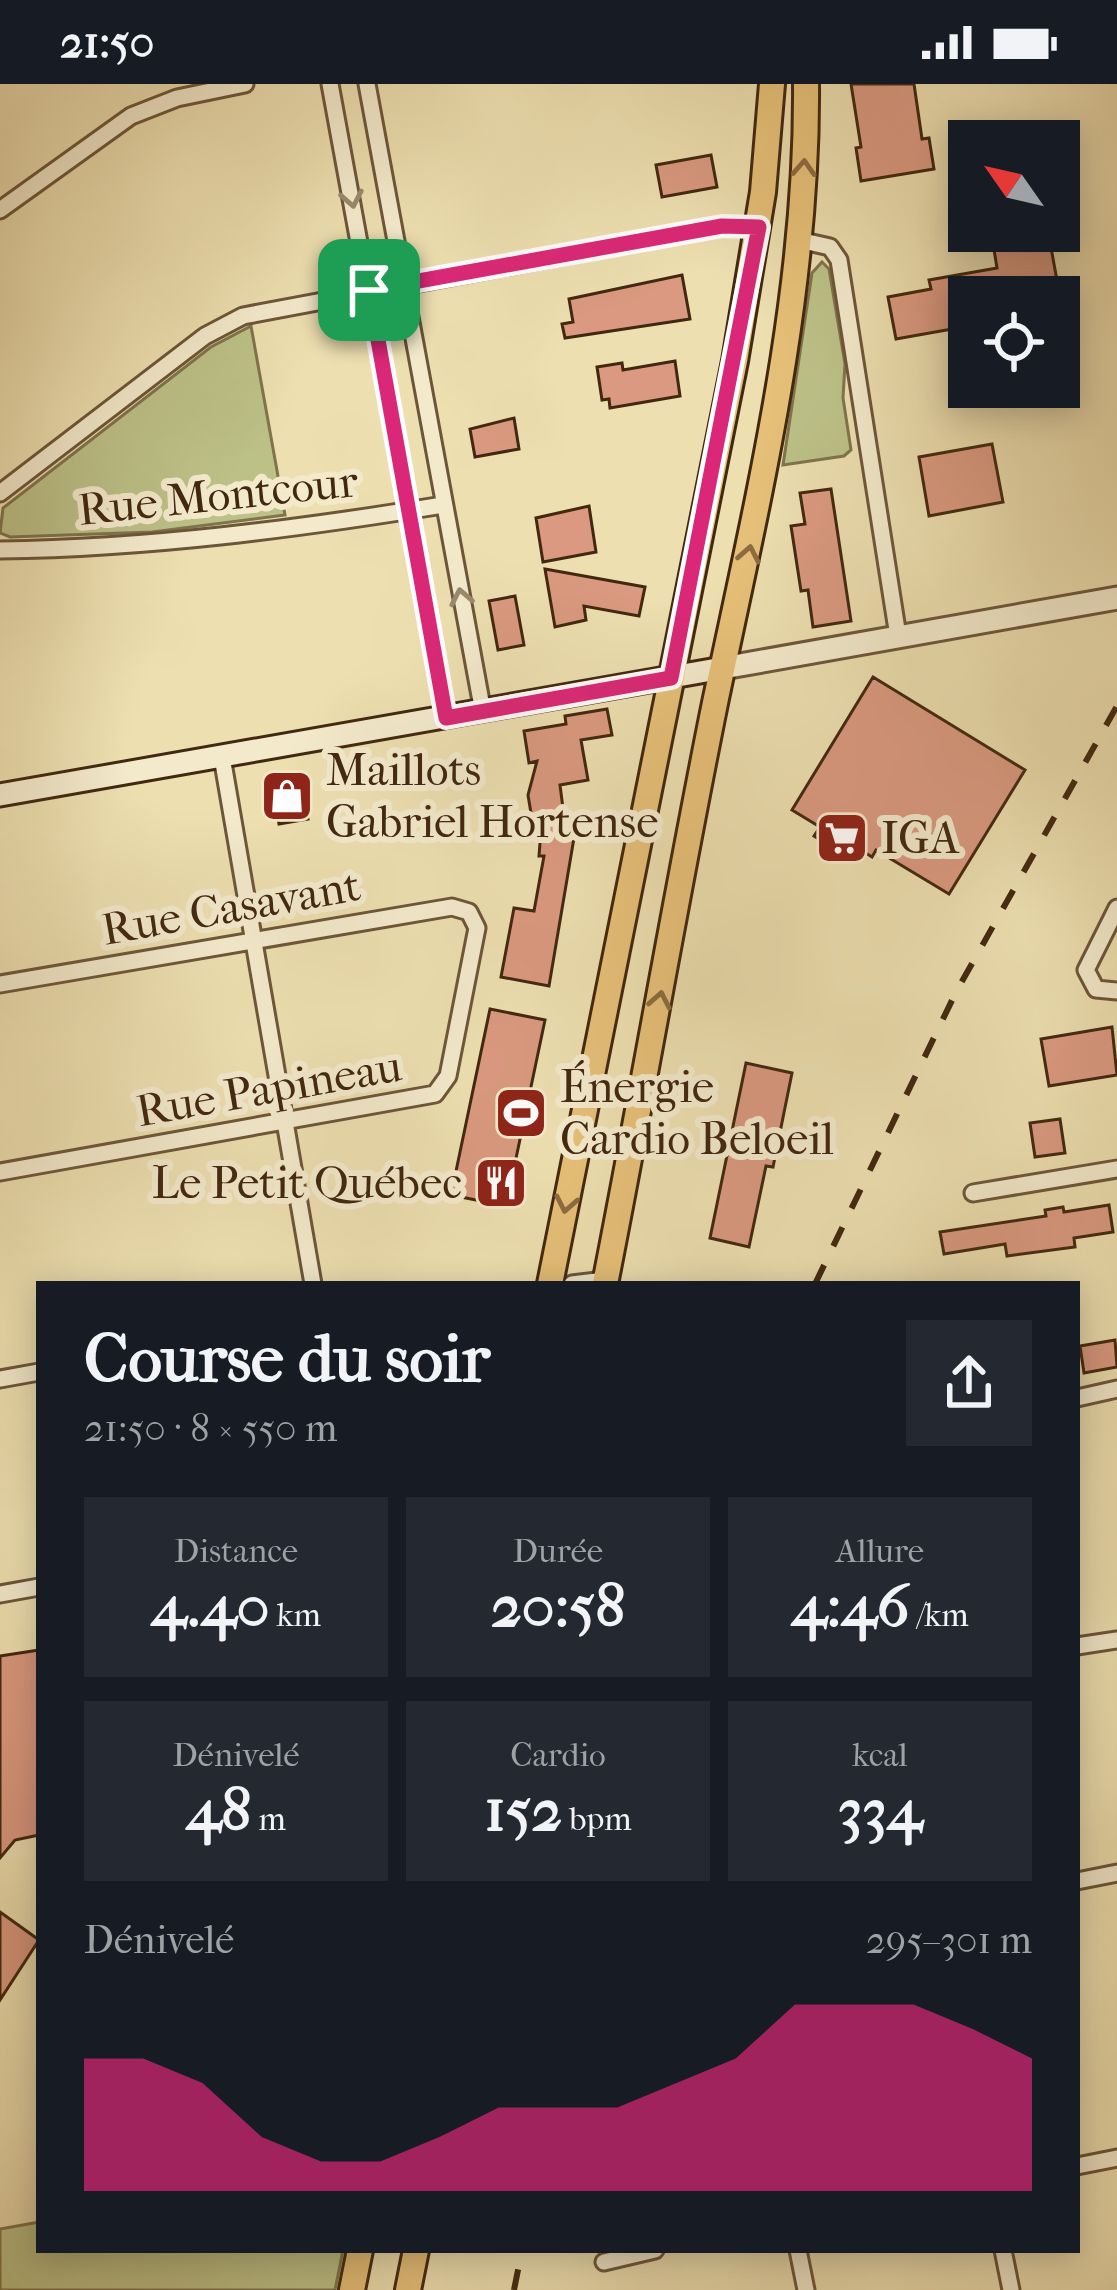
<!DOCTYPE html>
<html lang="fr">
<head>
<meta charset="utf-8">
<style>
  :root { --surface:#171b24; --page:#242831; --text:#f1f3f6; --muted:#9ea1a6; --accent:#db2777 }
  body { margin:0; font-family:"IM FELL French Canon",serif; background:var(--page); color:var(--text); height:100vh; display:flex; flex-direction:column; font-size:45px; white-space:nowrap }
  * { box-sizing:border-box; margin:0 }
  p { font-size:39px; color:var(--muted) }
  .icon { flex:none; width:66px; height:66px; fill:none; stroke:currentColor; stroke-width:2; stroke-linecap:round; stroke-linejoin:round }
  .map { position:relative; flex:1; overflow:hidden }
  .drawer { position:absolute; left:36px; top:1197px; width:1044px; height:972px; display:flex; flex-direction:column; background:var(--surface); border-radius:0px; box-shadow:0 6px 30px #0003 }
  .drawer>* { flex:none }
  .needle { width:78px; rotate:304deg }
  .controls { position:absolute; left:948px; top:36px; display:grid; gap:24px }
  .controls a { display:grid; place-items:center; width:132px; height:132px; border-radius:0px; background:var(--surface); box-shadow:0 6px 30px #0003; font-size:60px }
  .pin { position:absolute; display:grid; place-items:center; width:102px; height:102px; color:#fff; margin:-51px; border-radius:24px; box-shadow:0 6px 18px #0006 }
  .round { display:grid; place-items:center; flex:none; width:126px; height:126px; border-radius:0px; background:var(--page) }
  .head { display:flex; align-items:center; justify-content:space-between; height:204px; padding:0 48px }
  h1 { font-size:66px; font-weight:800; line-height:90px }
  .metrics { display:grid; grid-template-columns:repeat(3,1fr); gap:18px; height:204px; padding:12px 48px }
  .metrics div { display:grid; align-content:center; border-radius:0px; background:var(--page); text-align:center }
  .metrics b { font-size:60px; font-weight:800 }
  .metrics small { font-size:33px; font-weight:400 }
  .metrics p { font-size:33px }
  .chart { height:336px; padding:24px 48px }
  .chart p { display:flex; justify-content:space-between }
  .chart svg { width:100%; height:216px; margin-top:12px; fill:var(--accent); opacity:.7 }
  .status { display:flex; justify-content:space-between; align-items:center; height:84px; padding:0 60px; background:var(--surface); direction:ltr }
  .status svg { height:33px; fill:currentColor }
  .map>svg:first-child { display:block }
  .green { fill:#bcc188; stroke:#7f744c; stroke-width:3 }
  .building { fill:#da9980; stroke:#422810; stroke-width:3 }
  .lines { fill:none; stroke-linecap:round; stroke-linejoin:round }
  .minor-casing { stroke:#6d5638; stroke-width:21 }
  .tertiary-casing { stroke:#6d5638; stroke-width:27 }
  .secondary-casing { stroke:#422810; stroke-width:27 }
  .primary-casing { stroke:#422810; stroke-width:30 }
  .minor { stroke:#f3eacc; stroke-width:15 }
  .tertiary { stroke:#f3eacc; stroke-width:21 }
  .secondary { stroke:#f3eacc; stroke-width:21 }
  .primary { stroke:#e6c078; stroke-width:24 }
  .rail { stroke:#422810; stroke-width:6; stroke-dasharray:21 21; stroke-linecap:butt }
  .oneway { stroke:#8c6c3f }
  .oneway2 { stroke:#9a896e }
  .route-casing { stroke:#fff; stroke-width:24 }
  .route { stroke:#db2777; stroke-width:15 }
  .labels { text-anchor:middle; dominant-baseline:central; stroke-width:12; stroke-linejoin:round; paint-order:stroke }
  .street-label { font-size:45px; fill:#422810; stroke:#f3eacc }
  .poi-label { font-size:45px; fill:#422810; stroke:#f3eacc; text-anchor:start }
</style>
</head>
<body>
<div class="status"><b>21:50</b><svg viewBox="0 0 49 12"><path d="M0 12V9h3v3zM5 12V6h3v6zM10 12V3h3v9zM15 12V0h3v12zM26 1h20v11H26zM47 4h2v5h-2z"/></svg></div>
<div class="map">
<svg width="1117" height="2206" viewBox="0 0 1117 2206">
  <rect width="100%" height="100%" fill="#eddfb0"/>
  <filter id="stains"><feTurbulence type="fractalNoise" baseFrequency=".00167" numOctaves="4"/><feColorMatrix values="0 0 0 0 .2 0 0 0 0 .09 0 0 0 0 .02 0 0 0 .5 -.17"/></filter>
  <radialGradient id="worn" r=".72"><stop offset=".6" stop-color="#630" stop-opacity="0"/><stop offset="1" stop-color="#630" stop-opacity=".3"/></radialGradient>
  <!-- green -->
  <path class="green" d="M822 178 829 185 845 280 843 314 851 366 844 372 783 381 812 189Z
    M251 242 285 431 152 448 10 453 0 449 3 424 211 263Z
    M39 2138V2166H343L335 2206H0V2145Z"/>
  <!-- building -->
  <path class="building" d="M851 0H914L922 55 929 54 934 85 861 97 856 64 861 63Z
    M711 71 717 103 662 113 656 81Z
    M991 147H1048L1060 213H969V242L896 255 888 213 931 205 929 196 997 184Z
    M682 191 690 235 565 254 562 240 573 238 569 215Z
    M675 277 680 312 610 324 609 315 602 316 597 283 622 279 623 286Z
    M514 334 519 365 475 373 470 345Z
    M992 360 1003 418 929 432 919 373Z
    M831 405 851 537 813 543 808 506 801 507 791 442 805 440 800 409Z
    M589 422 596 468 543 478 536 434Z
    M545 485 645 503 639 532 584 522 586 536 555 543Z
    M515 512 524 561 498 566 489 517Z
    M873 593 1025 686 949 810 876 766 872 773 856 763 849 774 814 752 820 743 792 726Z
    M607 625 612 651 581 656 588 696 560 701 566 748H575L549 902 501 893 514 824 534 827 544 772H539L542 733 532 735 528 711 537 677 529 679 524 647 566 640 565 632Z
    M301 694 308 735 279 740 272 700Z
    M490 925 545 936 506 1122 451 1111Z
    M1112 943 1117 991 1049 1002 1041 955Z
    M746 979 792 989 773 1083 766 1082 749 1163 710 1154Z
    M1060 1035 1065 1069 1035 1073 1030 1039Z
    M1109 1121 1113 1148 1074 1154 1075 1163 1007 1172 1005 1160 944 1170 940 1148 1046 1132 1045 1126 1063 1123 1064 1128Z
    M1115 1256 1117 1283 1084 1289 1080 1262Z
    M39 1566V1751L15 1756 0 1774V1572Z
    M0 1828 39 1856 0 1916Z"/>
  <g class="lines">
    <!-- minor casing -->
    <g class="minor-casing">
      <path id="minor" d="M330 0 446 634
        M367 0 483 628
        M0 126 131 32 177 14 245 0
        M799 156 830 163 839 176 898 552
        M0 409 205 252 243 232 722 142 759 143
        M0 466C150 464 296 445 443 421
        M222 673 313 1200
        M1117 824 1086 886 1096 905 1117 907
        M0 900 452 823 469 828 477 844 448 992 435 1010 0 1088
        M973 1109 1117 1085
        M572 1200 605 1196
        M0 1295 39 1288
        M1077 1314 1117 1305
        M0 1510 39 1503
        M1077 1562 1117 1556
        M1077 1797 1117 1789
        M1077 2082 1117 2074
        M798 2166 806 2206
        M1003 2166 1011 2206
        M604 2178 655 2166"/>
    </g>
    <!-- tertiary casing -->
    <g class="tertiary-casing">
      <path id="tertiary" d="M723 584 1117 514"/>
    </g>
    <!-- secondary casing -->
    <g class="secondary-casing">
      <path id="secondary" d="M0 711 723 584"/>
    </g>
    <!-- primary casing -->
    <g class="primary-casing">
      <path id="primary" d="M550 1200 735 277 763 108 772 0
        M605 1200C643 1007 676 812 715 619 758 414 808 211 806 0
        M352 2206 360 2166
        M408 2206 416 2166"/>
    </g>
    <!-- minor -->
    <use href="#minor" class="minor"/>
    <!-- tertiary -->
    <use href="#tertiary" class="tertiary"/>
    <!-- secondary -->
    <use href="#secondary" class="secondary"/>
    <!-- primary -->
    <use href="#primary" class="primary"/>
    <!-- rail -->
    <path class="rail" d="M815 1200 956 908 1117 622
      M514 2206 522 2166"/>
  </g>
  <!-- one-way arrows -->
  <defs><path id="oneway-chevron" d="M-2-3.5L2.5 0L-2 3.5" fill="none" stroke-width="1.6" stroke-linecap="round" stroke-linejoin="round" transform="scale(3)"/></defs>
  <g class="oneway">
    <use href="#oneway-chevron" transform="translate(804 84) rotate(-87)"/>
    <use href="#oneway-chevron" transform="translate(749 470) rotate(-79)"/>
    <use href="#oneway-chevron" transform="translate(660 916) rotate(-79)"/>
    <use href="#oneway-chevron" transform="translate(566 1120) rotate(101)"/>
  </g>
  <g class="oneway2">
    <use href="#oneway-chevron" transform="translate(352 115) rotate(79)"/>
    <use href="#oneway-chevron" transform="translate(461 513) rotate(-101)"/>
  </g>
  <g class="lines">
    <!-- route casing -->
    <g class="route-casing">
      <path id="route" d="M722 142 759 143 671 594 446 634 369 206Z"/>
    </g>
    <!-- route -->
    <use href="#route" class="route"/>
  </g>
  <!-- icons -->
  <defs>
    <g id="shop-square" transform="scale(2.7)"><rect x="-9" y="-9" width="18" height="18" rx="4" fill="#8f2418" stroke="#f3eacc"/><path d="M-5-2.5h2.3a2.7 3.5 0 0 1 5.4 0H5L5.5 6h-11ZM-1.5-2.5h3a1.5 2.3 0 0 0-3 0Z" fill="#fff"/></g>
    <g id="supermarket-square" transform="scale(2.7)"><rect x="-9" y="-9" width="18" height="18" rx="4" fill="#8f2418" stroke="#f3eacc"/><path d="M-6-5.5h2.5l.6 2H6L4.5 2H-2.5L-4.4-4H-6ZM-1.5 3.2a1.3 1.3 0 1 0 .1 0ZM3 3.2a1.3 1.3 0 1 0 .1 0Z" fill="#fff"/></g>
    <g id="stadium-square" transform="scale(2.7)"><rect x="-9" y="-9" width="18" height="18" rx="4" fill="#8f2418" stroke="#f3eacc"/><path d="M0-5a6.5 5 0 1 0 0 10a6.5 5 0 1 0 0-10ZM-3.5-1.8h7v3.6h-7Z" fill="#fff"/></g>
    <g id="restaurant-square" transform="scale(2.7)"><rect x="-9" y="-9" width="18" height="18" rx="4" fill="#8f2418" stroke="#f3eacc"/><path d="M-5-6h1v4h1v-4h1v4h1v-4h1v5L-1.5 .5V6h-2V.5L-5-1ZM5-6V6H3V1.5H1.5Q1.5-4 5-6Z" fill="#fff"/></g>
  </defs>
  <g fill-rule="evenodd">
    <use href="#shop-square" x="287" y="712"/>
    <use href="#supermarket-square" x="842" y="754"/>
    <use href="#stadium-square" x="521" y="1029"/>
    <use href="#restaurant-square" x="501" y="1099"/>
  </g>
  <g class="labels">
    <!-- street labels -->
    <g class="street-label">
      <text transform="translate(218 412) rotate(-6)">Rue Montcour</text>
      <text transform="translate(231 824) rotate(-10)">Rue Casavant</text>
      <text transform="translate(269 1005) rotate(-10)">Rue Papineau</text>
    </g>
    <!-- poi labels -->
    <g class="poi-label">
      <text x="326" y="686">Maillots<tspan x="326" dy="52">Gabriel Hortense</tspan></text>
      <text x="881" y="754">IGA</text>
      <text x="560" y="1003">Énergie<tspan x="560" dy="52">Cardio Beloeil</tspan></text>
      <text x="462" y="1099" text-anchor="end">Le Petit Québec</text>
    </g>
  </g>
  <rect width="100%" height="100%" filter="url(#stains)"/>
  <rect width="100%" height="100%" fill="url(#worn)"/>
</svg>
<div class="controls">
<a><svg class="needle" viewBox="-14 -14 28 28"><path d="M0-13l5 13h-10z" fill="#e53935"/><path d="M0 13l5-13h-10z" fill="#9ea1a6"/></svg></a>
<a><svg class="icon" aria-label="locate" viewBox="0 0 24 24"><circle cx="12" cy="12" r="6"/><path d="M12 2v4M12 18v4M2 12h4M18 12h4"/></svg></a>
</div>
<div class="pin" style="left:369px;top:206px;background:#1e9e55"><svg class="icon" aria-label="arrive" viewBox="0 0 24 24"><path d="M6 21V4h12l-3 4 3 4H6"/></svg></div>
<section class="drawer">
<div class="head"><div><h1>Course du soir</h1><p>21:50 · 8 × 550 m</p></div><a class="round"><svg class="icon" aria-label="share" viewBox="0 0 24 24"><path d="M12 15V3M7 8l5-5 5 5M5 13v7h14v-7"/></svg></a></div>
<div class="metrics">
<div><p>Distance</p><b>4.40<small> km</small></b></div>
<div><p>Durée</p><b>20:58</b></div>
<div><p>Allure</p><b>4:46<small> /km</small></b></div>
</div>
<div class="metrics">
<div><p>Dénivelé</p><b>48<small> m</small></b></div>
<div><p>Cardio</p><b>152<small> bpm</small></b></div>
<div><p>kcal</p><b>334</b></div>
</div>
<div class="chart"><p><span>Dénivelé</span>295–301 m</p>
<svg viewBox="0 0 160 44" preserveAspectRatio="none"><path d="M0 44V17L10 17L20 22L30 33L40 38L50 38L60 33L70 27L80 27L90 27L100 22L110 17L120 6L130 6L140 6L150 11L160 17V44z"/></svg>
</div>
</section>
</div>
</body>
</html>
